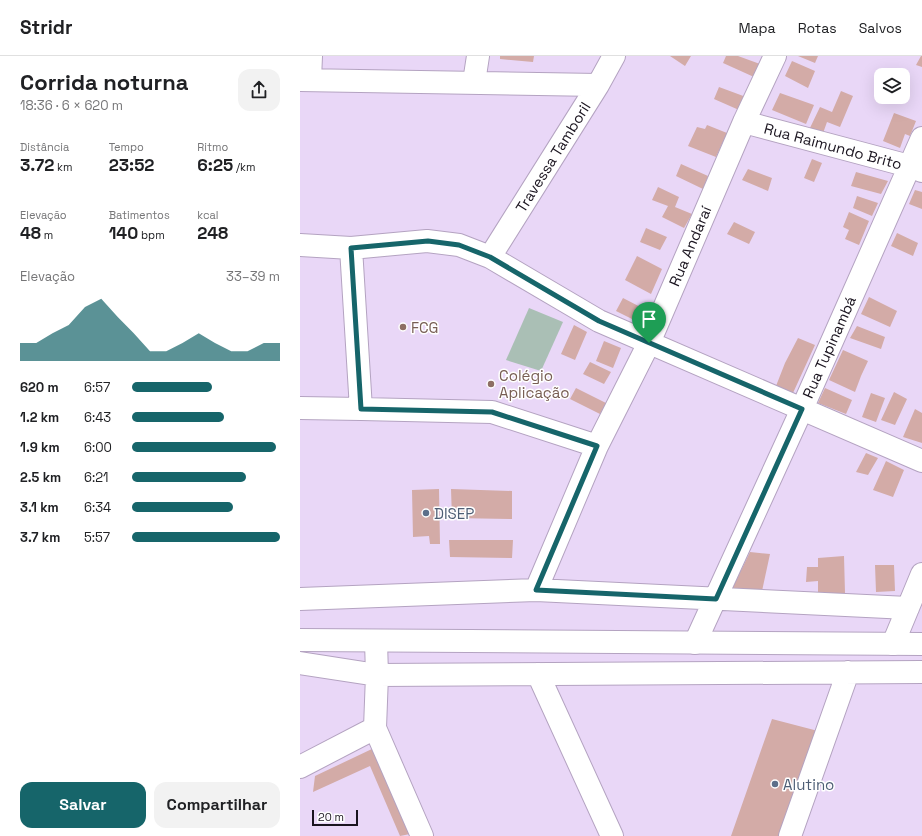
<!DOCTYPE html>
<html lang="pt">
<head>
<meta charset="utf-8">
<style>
  :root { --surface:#fff; --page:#f2f2f2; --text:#202124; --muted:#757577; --line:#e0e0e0; --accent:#16656a }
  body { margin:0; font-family:"Space Grotesk",sans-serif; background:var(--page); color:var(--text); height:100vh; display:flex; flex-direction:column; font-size:15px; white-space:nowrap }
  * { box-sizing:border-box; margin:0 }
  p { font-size:13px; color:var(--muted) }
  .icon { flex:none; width:22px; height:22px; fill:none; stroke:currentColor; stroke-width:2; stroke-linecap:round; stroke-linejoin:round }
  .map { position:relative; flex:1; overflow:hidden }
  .sheet { display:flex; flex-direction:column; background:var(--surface); width:300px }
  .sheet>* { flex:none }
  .tools { position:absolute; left:574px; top:12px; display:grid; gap:8px }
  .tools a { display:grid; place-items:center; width:36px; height:36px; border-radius:8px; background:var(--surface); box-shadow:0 4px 16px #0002; font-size:20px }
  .scale { position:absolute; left:12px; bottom:10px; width:46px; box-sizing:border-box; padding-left:4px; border:2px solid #1a141f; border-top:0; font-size:11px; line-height:14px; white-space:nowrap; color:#1a141f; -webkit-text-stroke:3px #fff; paint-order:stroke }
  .pin { position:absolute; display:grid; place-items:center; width:34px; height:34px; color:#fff; margin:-41px -17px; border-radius:50% 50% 50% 0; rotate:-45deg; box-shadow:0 0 4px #0007 }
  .pin .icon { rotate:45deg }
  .round { display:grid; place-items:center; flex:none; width:42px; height:42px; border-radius:12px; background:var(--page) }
  .headline { display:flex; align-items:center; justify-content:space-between; height:68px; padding:0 20px }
  h1 { font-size:22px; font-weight:700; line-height:30px }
  .stats { display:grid; grid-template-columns:repeat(3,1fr); gap:6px; height:68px; padding:4px 20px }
  .stats div { display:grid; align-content:center }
  .stats b { font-size:17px; font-weight:700 }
  .stats small { font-size:11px; font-weight:400 }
  .stats p { font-size:11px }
  .chart { height:112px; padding:8px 20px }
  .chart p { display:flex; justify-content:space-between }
  .chart svg { width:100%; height:72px; margin-top:4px; fill:var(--accent); opacity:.7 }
  .button { display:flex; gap:8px; margin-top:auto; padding:8px 20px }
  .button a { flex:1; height:46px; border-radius:12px; background:var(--accent); color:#fff; font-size:16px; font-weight:700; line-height:46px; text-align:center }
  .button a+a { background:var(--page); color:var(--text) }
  ul { padding:0 20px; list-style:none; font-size:13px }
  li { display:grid; grid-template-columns:64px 48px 1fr; align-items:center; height:30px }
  li i { height:10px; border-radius:5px; background:var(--accent) }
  header { display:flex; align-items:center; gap:24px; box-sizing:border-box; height:56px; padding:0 20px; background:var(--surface); border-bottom:1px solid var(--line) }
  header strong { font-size:19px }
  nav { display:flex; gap:22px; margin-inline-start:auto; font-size:14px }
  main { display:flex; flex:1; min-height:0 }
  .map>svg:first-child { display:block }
  .green { fill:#aabfb5 }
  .building { fill:#d3aba7 }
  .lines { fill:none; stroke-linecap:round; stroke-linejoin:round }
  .minor-casing { stroke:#b4a3c1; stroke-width:24 }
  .highway-casing { stroke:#b4a3c1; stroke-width:24 }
  .minor { stroke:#fff; stroke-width:22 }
  .highway { stroke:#fff; stroke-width:22 }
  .route-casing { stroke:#fff; stroke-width:8 }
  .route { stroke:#16656a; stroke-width:5 }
  .education-dot { fill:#8d6e63; stroke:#fff; stroke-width:1.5 }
  .service-dot { fill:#5c6f8a; stroke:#fff; stroke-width:1.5 }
  .labels { text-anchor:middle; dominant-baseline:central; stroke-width:3; stroke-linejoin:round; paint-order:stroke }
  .street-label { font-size:15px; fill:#1a141f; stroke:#fff }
  .education-label { font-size:15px; fill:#785e54; stroke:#fff; text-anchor:start }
  .service-label { font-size:15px; fill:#4e5e75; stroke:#fff; text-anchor:start }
</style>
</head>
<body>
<header>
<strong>Stridr</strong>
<nav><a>Mapa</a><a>Rotas</a><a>Salvos</a></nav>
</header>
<main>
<section class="sheet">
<div class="headline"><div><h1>Corrida noturna</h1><p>18:36 · 6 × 620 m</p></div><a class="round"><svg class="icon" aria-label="share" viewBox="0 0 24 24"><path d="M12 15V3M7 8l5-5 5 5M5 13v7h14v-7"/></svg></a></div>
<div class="stats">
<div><p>Distância</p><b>3.72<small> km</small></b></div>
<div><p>Tempo</p><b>23:52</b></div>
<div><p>Ritmo</p><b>6:25<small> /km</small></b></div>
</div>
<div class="stats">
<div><p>Elevação</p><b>48<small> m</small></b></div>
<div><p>Batimentos</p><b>140<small> bpm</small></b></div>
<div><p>kcal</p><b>248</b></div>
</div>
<div class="chart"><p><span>Elevação</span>33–39 m</p>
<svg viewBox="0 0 160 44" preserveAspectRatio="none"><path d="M0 44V33L10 33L20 27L30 22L40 11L50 6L60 17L70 27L80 38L90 38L100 33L110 27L120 33L130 38L140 38L150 33L160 33V44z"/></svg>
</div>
<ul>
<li><b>620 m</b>6:57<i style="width:54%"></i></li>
<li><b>1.2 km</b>6:43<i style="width:62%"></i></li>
<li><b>1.9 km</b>6:00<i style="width:97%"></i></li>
<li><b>2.5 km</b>6:21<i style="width:77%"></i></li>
<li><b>3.1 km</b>6:34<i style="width:68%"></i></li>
<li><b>3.7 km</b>5:57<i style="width:100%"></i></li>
</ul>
<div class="button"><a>Salvar</a><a>Compartilhar</a></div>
</section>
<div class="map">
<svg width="622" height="780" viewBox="0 0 622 780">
  <rect width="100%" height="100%" fill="#e9d7f7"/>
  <!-- green -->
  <path class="green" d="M229 252 263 266 241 315 206 304Z"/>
  <!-- building -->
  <path class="building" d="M200 0H234L233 6 200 3Z
    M370 0H391L385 10Z
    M426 0H438L460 8 454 21 423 7Z
    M498 0H518L515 7Z
    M621 0H622V11L616 9Z
    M492 5 515 15 508 32 485 20Z
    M419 31 446 41 439 54 414 43Z
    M541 35 553 40 540 71 527 66 522 80 509 74 520 51 532 56Z
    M480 37 514 49 506 68 472 54Z
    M594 57 616 65 610 80 605 78 600 92 583 85Z
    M407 69 427 77 416 101 388 90 397 71 405 73Z
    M512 103 522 107 514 126 504 122Z
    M381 108 408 120 403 133 376 120Z
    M448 113 472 122 468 135 442 124Z
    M556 116 588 125 581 138 551 130Z
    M358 131 379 141 375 151 392 158 384 172 362 161 368 150 352 144Z
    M615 134 622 136V153L609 148Z
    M557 140 578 147 572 160 553 152Z
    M549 156 569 165 559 189 545 183 549 174 543 171Z
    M434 166 455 176 449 188 427 178Z
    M346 172 367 181 360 194 340 186Z
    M597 177 618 187 613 200 591 190Z
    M337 200 362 213 351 238 325 224Z
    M569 241 597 255 590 271 561 258Z
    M323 242 350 256 344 269 316 255Z
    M274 269 287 276 275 304 261 298Z
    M557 270 585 281 581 293 550 282Z
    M498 282 515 289 493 337 476 330 485 307Z
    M304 285 321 292 313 312 296 305Z
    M543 294 568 305 561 320 555 336 529 324Z
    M290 306 311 316 304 328 283 318Z
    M276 332 306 347 300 358 270 343Z
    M525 332 552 344 546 358 518 347Z
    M594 336 607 343 595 369 581 364Z
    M571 337 585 342 576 366 562 361Z
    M615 353 622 357V387L603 381Z
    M566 397 578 402 568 419 556 416Z
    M586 405 604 414 593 441 573 434Z
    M139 433 140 488H130L129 480 113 481 112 434Z
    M151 433 212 435V463L152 462Z
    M149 484H213L212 502 150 501Z
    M450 496 470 498 462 535H431Z
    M544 500 545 537H518V525L506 526 507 511H518V502Z
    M575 509H594L595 535 576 536Z
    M472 663 518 675 481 780H431Z
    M74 692 110 778 100 780 70 710 13 736 15 720Z"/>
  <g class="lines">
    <!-- minor casing -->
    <g class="minor-casing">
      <path id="minor" d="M10 23 11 0
        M0 24 298 29
        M174 26 178 0
        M444 66 609 110 622 115
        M0 189 51 192 127 185 159 189 190 201 299 265 622 405
        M51 192 61 353
        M190 201 298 29 314 0
        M0 352 61 353 192 356 297 390
        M236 534 297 390 349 287 444 66 475 0
        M0 543 236 534 608 552
        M395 587 502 353 622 82
        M593 588 622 518
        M0 607 77 619 622 616
        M238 618 312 780
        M75 672 122 780
        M0 711 75 672 77 619 76 585
        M490 780 548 616"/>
    </g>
    <!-- highway casing -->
    <g class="highway-casing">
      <path id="highway" d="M0 584 622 588"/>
    </g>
    <!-- minor -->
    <use href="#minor" class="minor"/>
    <!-- highway -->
    <use href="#highway" class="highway"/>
  </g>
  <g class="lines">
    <!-- route casing -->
    <g class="route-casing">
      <path id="route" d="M128 185 159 189 190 201 299 265 502 353 416 543 236 534 297 390 192 356 61 353 51 192Z"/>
    </g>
    <!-- route -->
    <use href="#route" class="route"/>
  </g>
  <!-- markers -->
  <g class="education-dot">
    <circle cx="103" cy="271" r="4"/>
    <circle cx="191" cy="328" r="4"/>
  </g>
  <g class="service-dot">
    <circle cx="126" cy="457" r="4"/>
    <circle cx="475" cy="728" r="4"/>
  </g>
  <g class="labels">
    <!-- street labels -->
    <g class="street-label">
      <text transform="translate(533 90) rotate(15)">Rua Raimundo Brito</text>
      <text transform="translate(253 101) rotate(-58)">Travessa Tamboril</text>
      <text transform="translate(390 190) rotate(-67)">Rua Andaraí</text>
      <text transform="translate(529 291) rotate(-66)">Rua Tupinambá</text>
    </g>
    <!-- education labels -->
    <g class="education-label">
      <text x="111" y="271">FCG</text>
      <text x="199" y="319">Colégio<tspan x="199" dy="17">Aplicação</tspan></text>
    </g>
    <!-- service labels -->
    <g class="service-label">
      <text x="134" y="457">DISEP</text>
      <text x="483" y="728">Alutino</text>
    </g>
  </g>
</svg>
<div class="tools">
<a><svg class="icon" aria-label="layers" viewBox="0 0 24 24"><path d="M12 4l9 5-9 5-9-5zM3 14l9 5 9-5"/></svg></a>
</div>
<div class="scale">20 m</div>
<div class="pin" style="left:349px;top:287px;background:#1e9e55"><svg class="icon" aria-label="arrive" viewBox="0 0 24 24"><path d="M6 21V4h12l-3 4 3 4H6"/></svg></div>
</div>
</main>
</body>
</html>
